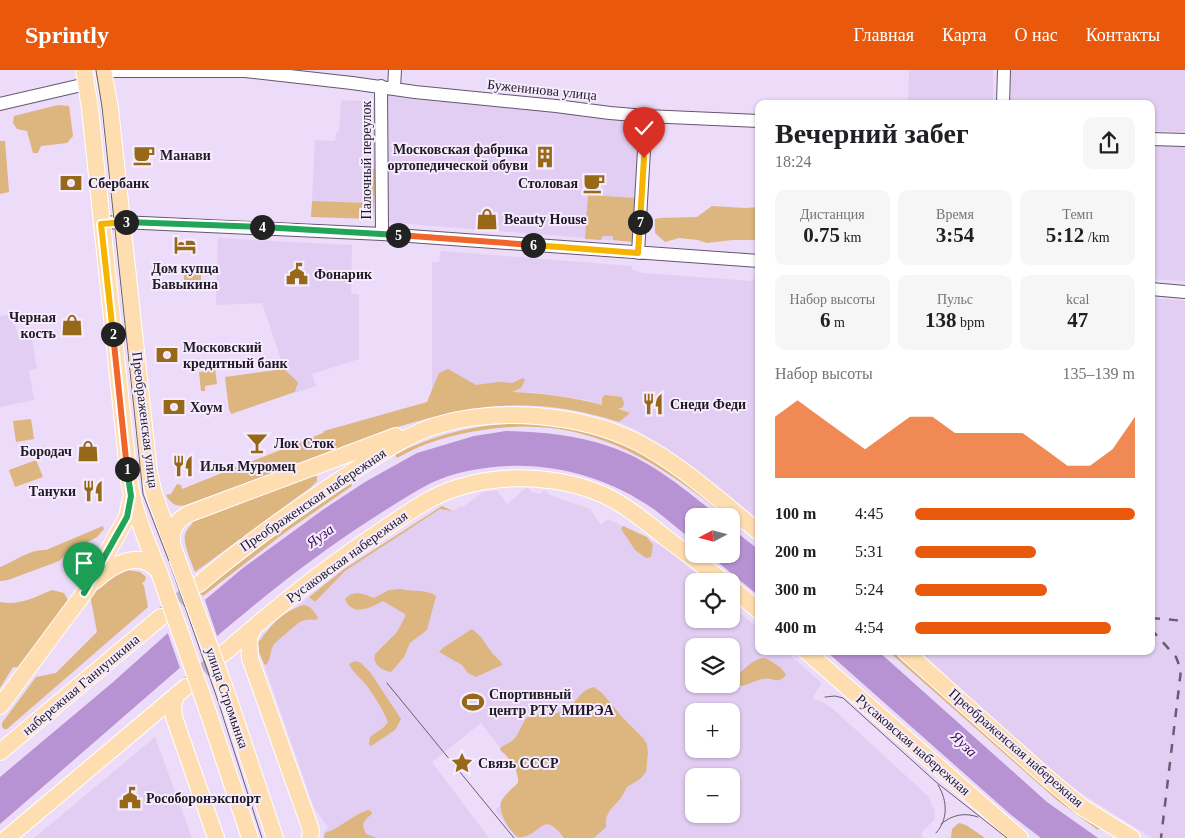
<!DOCTYPE html>
<html lang="ru">
<head>
<meta charset="utf-8">
<style>
  :root { --surface:#fff; --page:#f6f6f6; --text:#202124; --muted:#757577; --accent:#ea580c }
  body { margin:0; font-family:"Times New Roman",serif; background:var(--page); color:var(--text); height:100vh; display:flex; flex-direction:column; font-size:19px; white-space:nowrap }
  * { box-sizing:border-box; margin:0 }
  p { font-size:16px; color:var(--muted) }
  .icon { flex:none; width:28px; height:28px; fill:none; stroke:currentColor; stroke-width:2; stroke-linecap:round; stroke-linejoin:round }
  .map { position:relative; flex:1; overflow:hidden }
  .drawer { position:absolute; left:755px; top:30px; width:400px; height:555px; display:flex; flex-direction:column; background:var(--surface); border-radius:10px; box-shadow:0 1px 4px #0004 }
  .drawer>* { flex:none }
  .needle { width:32px; rotate:263deg }
  .buttons { position:absolute; left:685px; top:438px; display:grid; gap:10px }
  .buttons a { display:grid; place-items:center; width:55px; height:55px; border-radius:10px; background:var(--surface); box-shadow:0 1px 4px #0004; font-size:25px }
  .pin { position:absolute; display:grid; place-items:center; width:42px; height:42px; color:#fff; margin:-51px -21px; border-radius:50% 50% 50% 0; rotate:-45deg; box-shadow:0 0 5px #0007 }
  .pin .icon { rotate:45deg }
  .km { position:absolute; width:25px; height:25px; margin:-12px; border-radius:50%; background:#222; color:#fff; font-size:14px; line-height:25px; text-align:center }
  .round { display:grid; place-items:center; flex:none; width:52px; height:52px; border-radius:10px; background:var(--page) }
  .overview { display:flex; align-items:center; justify-content:space-between; height:85px; padding:0 20px }
  h1 { font-size:28px; font-weight:600; line-height:38px }
  .figures { display:grid; grid-template-columns:repeat(3,1fr); gap:8px; height:85px; padding:5px 20px }
  .figures div { display:grid; align-content:center; border-radius:10px; background:var(--page); text-align:center }
  .figures b { font-size:21px; font-weight:600 }
  .figures small { font-size:14px; font-weight:400 }
  .figures p { font-size:14px }
  .chart { height:140px; padding:10px 20px }
  .chart p { display:flex; justify-content:space-between }
  .chart svg { width:100%; height:90px; margin-top:5px; fill:var(--accent); opacity:.7 }
  ul { padding:0 20px; list-style:none; font-size:16px }
  li { display:grid; grid-template-columns:80px 60px 1fr; align-items:center; height:38px }
  li i { height:12px; border-radius:6px; background:var(--accent) }
  header { display:flex; align-items:center; gap:30px; box-sizing:border-box; height:70px; padding:0 25px; background:var(--accent); color:#fff }
  header strong { font-size:24px }
  nav { display:flex; gap:28px; margin-inline-start:auto; font-size:18px }
  .map>svg:first-child { display:block }
  .built { fill:#e2cef3; fill-rule:evenodd }
  .green { fill:#ddb57e }
  .water { fill:#b893d3 }
  .pier { fill:#ecdbf9 }
  .lines { fill:none; stroke-linecap:round; stroke-linejoin:round }
  .major-tunnel { stroke:#c3b4ce; stroke-width:16; stroke-dasharray:16 8; stroke-linecap:butt }
  .minor-casing { stroke:#64566f; stroke-width:14 }
  .major-casing { stroke:#fff; stroke-width:18 }
  .minor { stroke:#fff; stroke-width:12 }
  .major { stroke:#feddb0; stroke-width:16 }
  .tram { stroke:#685e6f; stroke-width:1 }
  .rail { stroke:#685e6f; stroke-width:2.5; stroke-dasharray:9 9; stroke-linecap:butt }
  .major-bridge-casing { stroke:#fff; stroke-width:18; stroke-linecap:butt }
  .major-bridge { stroke:#feddb0; stroke-width:16 }
  .split-1-casing { stroke:#fff; stroke-width:10 }
  .split-2-casing { stroke:#fff; stroke-width:10 }
  .split-3-casing { stroke:#fff; stroke-width:10 }
  .split-4-casing { stroke:#fff; stroke-width:10 }
  .split-5-casing { stroke:#fff; stroke-width:10 }
  .split-6-casing { stroke:#fff; stroke-width:10 }
  .split-7-casing { stroke:#fff; stroke-width:10 }
  .split-8-casing { stroke:#fff; stroke-width:10 }
  .split-1 { stroke:#22a559; stroke-width:6 }
  .split-2 { stroke:#f0652b; stroke-width:6 }
  .split-3 { stroke:#f5b400; stroke-width:6 }
  .split-4 { stroke:#22a559; stroke-width:6 }
  .split-5 { stroke:#22a559; stroke-width:6 }
  .split-6 { stroke:#f0652b; stroke-width:6 }
  .split-7 { stroke:#f5b400; stroke-width:6 }
  .split-8 { stroke:#f5b400; stroke-width:6 }
  .labels { text-anchor:middle; dominant-baseline:central; stroke-width:4; stroke-linejoin:round; paint-order:stroke }
  .street-label { font-size:14px; fill:#201a24; stroke:#f6ecfe }
  .poi-label { font-size:14px; font-weight:bold; fill:#201a24; stroke:#f6ecfe; text-anchor:start }
  .water-label { font-size:15px; font-style:italic; fill:#3e0c59; stroke:#f6ecfe }
</style>
</head>
<body>
<header>
<strong>Sprintly</strong>
<nav><a>Главная</a><a>Карта</a><a>О нас</a><a>Контакты</a></nav>
</header>
<div class="map">
<svg width="1185" height="768" viewBox="0 0 1185 768">
  <rect width="100%" height="100%" fill="#ecdbf9"/>
  <!-- built -->
  <path class="built" d="M909 0H993V34H908Z
    M1010 0H1185V62L1151 61V34H1008Z
    M389 24 643 52 634 172 386 152V27Z
    M341 30 379 32V99H373L371 133 312 131 315 70 335 71 336 63 339 61Z
    M1151 75H1185V211L1151 209Z
    M218 168 352 175 351 224H359V289L312 304 316 316 295 323 298 312 284 299 262 233 216 235Z
    M441 181 632 196V199L642 203 753 211 755 206H759V453L668 379 636 360 619 352 629 343 586 330 532 322H496L432 331V192H439Z
    M1151 228 1185 231V768H1152L1070 716 984 641 925 586 923 581H1151Z
    M12 244 19 270 32 268 37 299 29 300 34 330 0 337V246Z
    M527 417 532 422 540 424 545 420 550 425 590 439 601 455 608 449 668 479 711 511H694V549H731V530L737 540 759 559V581H785L822 613 813 626 815 630 821 631 833 639 928 726 935 742 934 750 921 763 923 768H516L495 740 527 713 481 653 432 692 489 768H323V763L328 757 314 738 260 582 259 572 262 565 309 527 315 532 345 501 440 439 453 441 460 436 463 437 483 422 497 421 507 434ZM694 576H731V614H694ZM694 641H731V679H694ZM694 706H731V744H694Z
    M155 667 192 768H34L112 703Z"/>
  <!-- green -->
  <path class="green" d="M58 35 69 36 73 66 67 73 41 76 38 83H33L27 61 17 59 13 53 14 46Z
    M0 71H5L9 122 0 124Z
    M373 99H376L373 149 311 147 312 131 371 133Z
    M588 125 636 128 633 172 613 170V166H602L601 170 585 169Z
    M712 136 745 138 759 137V170H732L707 173 698 170 679 168 665 172 655 163V149L660 148 697 147Z
    M184 198H201V211H184Z
    M214 290 217 314 205 316V321H201L199 302 211 301 209 291Z
    M284 299 298 312 295 322 231 344 230 341 229 340 225 307Z
    M448 299 476 315 498 312 512 313 523 308 525 310 521 318 512 322C542 323 573 327 602 335V328L605 325 622 327 624 333 623 337 618 339 630 343 619 352C539 326 479 333 401 356L186 435C176 437 171 434 166 425L171 424 177 414 181 415 182 419 323 363 324 361 427 332 439 303Z
    M31 349 34 369 16 372 13 351Z
    M530 352C547 355 566 357 583 360 640 373 685 411 730 446H725C651 386 582 344 483 360 453 364 423 373 397 388L395 385C437 362 483 354 530 352Z
    M36 390 43 407 15 417 9 400Z
    M315 405 317 407V411L310 418 195 502C192 493 181 471 186 462 189 456 193 455 194 448Z
    M351 413 352 416 287 461 203 526 200 523 285 458Z
    M442 436 453 441 440 439 345 501 315 532 309 527 344 499Z
    M103 456 104 459 97 467 67 483 59 491 8 510 0 511V497C15 491 30 479 46 480Z
    M623 456 647 467 653 475 651 487 646 488 635 480 621 459Z
    M128 500 140 502 146 507 145 511 142 513 144 516 148 537 7 659H4L2 657V653L36 607 56 603 97 562 90 525 102 517 104 511Z
    M401 519C413 522 427 519 436 526L427 560 410 573 404 587 391 602C382 600 372 595 375 584L397 562 405 547V544L383 531C370 538 352 547 345 529 354 519 364 524 374 528L389 520Z
    M52 520 64 523 69 532 23 598 13 597 0 618V532C19 536 35 527 52 520Z
    M304 535 310 537 318 547 316 550C311 549 305 549 300 552 297 554 274 573 273 576 270 582 271 589 266 595L264 594 259 582 258 572C262 569 264 564 268 560 276 549 291 538 304 535Z
    M472 559 481 567 492 583 501 592 502 595 476 607 468 603 462 595 439 582 444 577Z
    M888 581H894L913 598 1100 757 1098 760 1058 731Z
    M764 588C771 590 783 598 786 605 776 616 773 606 763 609 756 610 749 614 742 616L734 612 733 609C743 602 751 589 764 588Z
    M355 591 361 593 370 602 401 649 395 660 371 676 369 674 370 667 384 657 388 652C385 643 373 624 367 616 362 609 352 602 349 594Z
    M594 617 602 623 623 648 643 668 647 674 648 683 646 702 640 709 627 717 621 728 610 740 606 748V757L594 768H564C541 737 542 768 518 767 510 762 496 740 502 730 506 723 513 718 518 713 519 700 509 687 500 680L501 677C505 674 511 673 514 669 520 663 522 651 529 646 534 642 554 646 564 641 576 635 579 620 594 617Z
    M368 740 371 741 372 744C363 751 361 754 366 764L377 768H324L325 763C341 758 352 745 368 740Z
    M959 753 966 755 985 768H951L952 759Z"/>
  <!-- water -->
  <path class="water" d="M506 361C541 362 576 365 608 376 649 389 686 420 718 446H694V472C681 461 668 450 655 440 612 410 561 394 509 396 483 397 454 402 431 413 410 424 390 437 370 450 309 489 252 536 197 583 131 640 66 697 0 754V707L112 613 206 529 243 498 324 439 365 412 417 383 474 366Z
    M731 458 759 480V526L708 484H731Z
    M826 581H878L1047 732 1098 768H1041L1010 744Z"/>
  <!-- pier -->
  <path class="pier" d="M204 527 218 569 181 601 167 561Z"/>
  <g class="lines">
    <!-- major-tunnel -->
    <path class="major-tunnel" d="M161 547 199 514
      M186 617 223 584"/>
    <!-- minor casing -->
    <g class="minor-casing">
      <path id="minor" d="M113 1H245L352 13 415 22 556 36 610 43 646 46 759 51
        M381 16 382 164
        M394 18 395 0
        M0 34 86 14
        M1003 34 1004 0
        M1151 69 1185 70
        M101 153 121 152 382 164 759 191
        M638 183 646 46
        M1151 219 1185 222"/>
    </g>
    <!-- major casing -->
    <g class="major-casing">
      <path id="major" d="M84 0 90 39 129 410C134 442 147 472 159 502
        M103 0 110 38 149 403 154 424 177 488
        M172 473C171 459 176 451 188 444L396 366
        M96 510C113 494 140 479 158 501
        M199 514C248 472 301 435 355 400 381 383 408 364 438 355 499 337 581 344 637 372 682 395 720 431 759 462
        M731 517 759 541
        M254 557 249 568 250 588 311 760 310 768
        M806 581 1020 768
        M905 581 1046 707 1082 737 1132 768
        M223 584C274 539 327 496 384 459 408 443 431 425 460 417 504 403 562 406 604 425 627 436 646 452 666 468 685 482 704 497 723 511
        M177 624 173 634 174 647 216 768
        M227 624 275 768
        M0 636 87 519 127 447 131 429
        M207 639 250 768
        M0 682 161 547
        M7 768 186 617"/>
    </g>
    <!-- minor -->
    <use href="#minor" class="minor"/>
    <!-- major -->
    <use href="#major" class="major"/>
    <!-- tram -->
    <path class="tram" d="M96 0 102 37 143 424 170 494 218 631 262 768
      M387 613 514 768
      M825 627 835 626 843 628 936 712 1007 768
      M941 754C952 745 964 742 978 747
      M936 763C948 750 948 731 938 715"/>
    <!-- rail -->
    <path class="rail" d="M1151 548 1185 551
      M1151 559 1176 587 1181 600 1161 768"/>
    <!-- major-bridge casing -->
    <g class="major-bridge-casing">
      <path id="major-bridge" d="M177 488 227 624
        M159 502 207 639"/>
    </g>
    <!-- major-bridge -->
    <use href="#major-bridge" class="major-bridge"/>
  </g>
  <g class="lines">
    <!-- split-1 casing -->
    <g class="split-1-casing">
      <path id="split-1" d="M84 523 127 447 131 426 127 399"/>
    </g>
    <!-- split-2 casing -->
    <g class="split-2-casing">
      <path id="split-2" d="M113 264 127 399"/>
    </g>
    <!-- split-3 casing -->
    <g class="split-3-casing">
      <path id="split-3" d="M113 264 101 154 126 152"/>
    </g>
    <!-- split-4 casing -->
    <g class="split-4-casing">
      <path id="split-4" d="M126 152 262 157"/>
    </g>
    <!-- split-5 casing -->
    <g class="split-5-casing">
      <path id="split-5" d="M262 157 398 165"/>
    </g>
    <!-- split-6 casing -->
    <g class="split-6-casing">
      <path id="split-6" d="M398 165 533 175"/>
    </g>
    <!-- split-7 casing -->
    <g class="split-7-casing">
      <path id="split-7" d="M533 175 638 183 640 152"/>
    </g>
    <!-- split-8 casing -->
    <g class="split-8-casing">
      <path id="split-8" d="M640 152 644 88"/>
    </g>
    <!-- split-1 -->
    <use href="#split-1" class="split-1"/>
    <!-- split-2 -->
    <use href="#split-2" class="split-2"/>
    <!-- split-3 -->
    <use href="#split-3" class="split-3"/>
    <!-- split-4 -->
    <use href="#split-4" class="split-4"/>
    <!-- split-5 -->
    <use href="#split-5" class="split-5"/>
    <!-- split-6 -->
    <use href="#split-6" class="split-6"/>
    <!-- split-7 -->
    <use href="#split-7" class="split-7"/>
    <!-- split-8 -->
    <use href="#split-8" class="split-8"/>
  </g>
  <!-- icons -->
  <defs>
    <g id="cafe-bare" transform="scale(1.725)"><path d="M-5.5-4.5H6V0H3Q3 3.5 0 3.5H-2.5Q-5.5 3.5-5.5 0ZM3-3.2v2h1.7v-2ZM-6 4.5H4V6H-6Z" fill="#986819" stroke="#f6ecfe" stroke-width="2.5" paint-order="stroke"/></g>
    <g id="building-bare" transform="scale(1.725)"><path d="M-4-6H4V6H1V3H-1V6H-4ZM-2.5-4.3h1.7v1.8h-1.7ZM.8-4.3h1.7v1.8H.8ZM-2.5-1h1.7V.8h-1.7ZM.8-1h1.7V.8H.8Z" fill="#986819" stroke="#f6ecfe" stroke-width="2.5" paint-order="stroke"/></g>
    <g id="bank-bare" transform="scale(1.725)"><path d="M-6-4H6V4H-6ZM0-2.3a2.3 2.3 0 1 0 0 4.6a2.3 2.3 0 1 0 0-4.6Z" fill="#986819" stroke="#f6ecfe" stroke-width="2.5" paint-order="stroke"/></g>
    <g id="shop-bare" transform="scale(1.725)"><path d="M-5-2.5h2.3a2.7 3.5 0 0 1 5.4 0H5L5.5 6h-11ZM-1.5-2.5h3a1.5 2.3 0 0 0-3 0Z" fill="#986819" stroke="#f6ecfe" stroke-width="2.5" paint-order="stroke"/></g>
    <g id="hotel-bare" transform="scale(1.725)"><path d="M-6-4.5h1.5V1H6V5H4.5V3h-9V5H-6ZM-4 0a1.8 1.8 0 1 1 3.6 0ZM.5 0V-2.5h3Q6-2.5 6 0Z" fill="#986819" stroke="#f6ecfe" stroke-width="2.5" paint-order="stroke"/></g>
    <g id="civic-bare" transform="scale(1.725)"><path d="M-.6-6.5H3V-4.5H.6V-3L4-1V1h2V6H-6V1h2V-1L-.6-3ZM-1.2 2.5V6h2.4V2.5Z" fill="#986819" stroke="#f6ecfe" stroke-width="2.5" paint-order="stroke"/></g>
    <g id="restaurant-bare" transform="scale(1.725)"><path d="M-5-6h1v4h1v-4h1v4h1v-4h1v5L-1.5 .5V6h-2V.5L-5-1ZM5-6V6H3V1.5H1.5Q1.5-4 5-6Z" fill="#986819" stroke="#f6ecfe" stroke-width="2.5" paint-order="stroke"/></g>
    <g id="bar-bare" transform="scale(1.725)"><path d="M-6-5H6L.8 .8V4.5H3.5V6h-7V4.5H-.8V.8Z" fill="#986819" stroke="#f6ecfe" stroke-width="2.5" paint-order="stroke"/></g>
    <g id="stadium-bare" transform="scale(1.725)"><path d="M0-5a6.5 5 0 1 0 0 10a6.5 5 0 1 0 0-10ZM-3.5-1.8h7v3.6h-7Z" fill="#986819" stroke="#f6ecfe" stroke-width="2.5" paint-order="stroke"/></g>
    <g id="sight-bare" transform="scale(1.725)"><path d="M0-6L1.8-2.2L6-1.7L2.9 1.2L3.7 5.4L0 3.3L-3.7 5.4L-2.9 1.2L-6-1.7L-1.8-2.2Z" fill="#986819" stroke="#f6ecfe" stroke-width="2.5" paint-order="stroke"/></g>
  </defs>
  <g fill-rule="evenodd">
    <use href="#cafe-bare" x="144" y="85"/>
    <use href="#building-bare" x="545" y="87"/>
    <use href="#bank-bare" x="71" y="113"/>
    <use href="#cafe-bare" x="594" y="113"/>
    <use href="#shop-bare" x="487" y="149"/>
    <use href="#hotel-bare" x="185" y="175"/>
    <use href="#civic-bare" x="297" y="204"/>
    <use href="#shop-bare" x="72" y="255"/>
    <use href="#bank-bare" x="167" y="285"/>
    <use href="#restaurant-bare" x="653" y="334"/>
    <use href="#bank-bare" x="174" y="337"/>
    <use href="#bar-bare" x="257" y="373"/>
    <use href="#shop-bare" x="88" y="381"/>
    <use href="#restaurant-bare" x="183" y="396"/>
    <use href="#restaurant-bare" x="93" y="421"/>
    <use href="#stadium-bare" x="473" y="632"/>
    <use href="#sight-bare" x="462" y="693"/>
    <use href="#civic-bare" x="130" y="728"/>
  </g>
  <g class="labels">
    <!-- street labels -->
    <g class="street-label">
      <text transform="translate(542 20) rotate(6)">Буженинова улица</text>
      <text transform="translate(366 90) rotate(-90)">Палочный переулок</text>
      <text transform="translate(145 350) rotate(83)">Преображенская улица</text>
      <text transform="translate(313 430) rotate(-34)">Преображенская набережная</text>
      <text transform="translate(347 487) rotate(-36)">Русаковская набережная</text>
      <text transform="translate(81 615) rotate(-40)">набережная Ганнушкина</text>
      <text transform="translate(227 628) rotate(71)">улица Стромынка</text>
      <text transform="translate(913 675) rotate(41)">Русаковская набережная</text>
      <text transform="translate(1016 678) rotate(41)">Преображенская набережная</text>
    </g>
    <!-- poi labels -->
    <g class="poi-label">
      <text x="528" y="79" text-anchor="end">Московская фабрика<tspan x="528" dy="16">ортопедической обуви</tspan></text>
      <text x="160" y="85">Манави</text>
      <text x="88" y="113">Сбербанк</text>
      <text x="578" y="113" text-anchor="end">Столовая</text>
      <text x="504" y="149">Beauty House</text>
      <text x="185" y="198" text-anchor="middle">Дом купца<tspan x="185" dy="16">Бавыкина</tspan></text>
      <text x="314" y="204">Фонарик</text>
      <text x="56" y="247" text-anchor="end">Черная<tspan x="56" dy="16">кость</tspan></text>
      <text x="183" y="277">Московский<tspan x="183" dy="16">кредитный банк</tspan></text>
      <text x="670" y="334">Снеди Феди</text>
      <text x="190" y="337">Хоум</text>
      <text x="274" y="373">Лок Сток</text>
      <text x="72" y="381" text-anchor="end">Бородач</text>
      <text x="200" y="396">Илья Муромец</text>
      <text x="76" y="421" text-anchor="end">Тануки</text>
      <text x="489" y="624">Спортивный<tspan x="489" dy="16">центр РТУ МИРЭА</tspan></text>
      <text x="478" y="693">Связь СССР</text>
      <text x="146" y="728">Рособоронэкспорт</text>
    </g>
    <!-- water labels -->
    <g class="water-label">
      <text transform="translate(320 466) rotate(-36)">Яуза</text>
      <text transform="translate(964 674) rotate(44)">Яуза</text>
    </g>
  </g>
</svg>
<div class="buttons">
<a><svg class="needle" viewBox="-14 -14 28 28"><path d="M0-13l5 13h-10z" fill="#e53935"/><path d="M0 13l5-13h-10z" fill="#757577"/></svg></a>
<a><svg class="icon" aria-label="locate" viewBox="0 0 24 24"><circle cx="12" cy="12" r="6"/><path d="M12 2v4M12 18v4M2 12h4M18 12h4"/></svg></a>
<a><svg class="icon" aria-label="layers" viewBox="0 0 24 24"><path d="M12 4l9 5-9 5-9-5zM3 14l9 5 9-5"/></svg></a>
<a>+</a>
<a>−</a>
</div>
<div class="pin" style="left:84px;top:523px;background:#1e9e55"><svg class="icon" aria-label="arrive" viewBox="0 0 24 24"><path d="M6 21V4h12l-3 4 3 4H6"/></svg></div>
<div class="pin" style="left:644px;top:88px;background:#d93025"><svg class="icon" aria-label="check" viewBox="0 0 24 24"><path d="M5 12l5 5 9-10"/></svg></div>
<b class="km" style="left:127px;top:399px">1</b>
<b class="km" style="left:113px;top:264px">2</b>
<b class="km" style="left:126px;top:152px">3</b>
<b class="km" style="left:262px;top:157px">4</b>
<b class="km" style="left:398px;top:165px">5</b>
<b class="km" style="left:533px;top:175px">6</b>
<b class="km" style="left:640px;top:152px">7</b>
<section class="drawer">
<div class="overview"><div><h1>Вечерний забег</h1><p>18:24</p></div><a class="round"><svg class="icon" aria-label="share" viewBox="0 0 24 24"><path d="M12 15V3M7 8l5-5 5 5M5 13v7h14v-7"/></svg></a></div>
<div class="figures">
<div><p>Дистанция</p><b>0.75<small> km</small></b></div>
<div><p>Время</p><b>3:54</b></div>
<div><p>Темп</p><b>5:12<small> /km</small></b></div>
</div>
<div class="figures">
<div><p>Набор высоты</p><b>6<small> m</small></b></div>
<div><p>Пульс</p><b>138<small> bpm</small></b></div>
<div><p>kcal</p><b>47</b></div>
</div>
<div class="chart"><p><span>Набор высоты</span>135–139 m</p>
<svg viewBox="0 0 160 44" preserveAspectRatio="none"><path d="M0 44V14L10 6L20 14L30 22L40 30L50 22L60 14L70 14L80 22L90 22L100 22L110 22L120 30L130 38L140 38L150 30L160 14V44z"/></svg>
</div>
<ul>
<li><b>100 m</b>4:45<i style="width:100%"></i></li>
<li><b>200 m</b>5:31<i style="width:55%"></i></li>
<li><b>300 m</b>5:24<i style="width:60%"></i></li>
<li><b>400 m</b>4:54<i style="width:89%"></i></li>
</ul>
</section>
</div>
</body>
</html>
